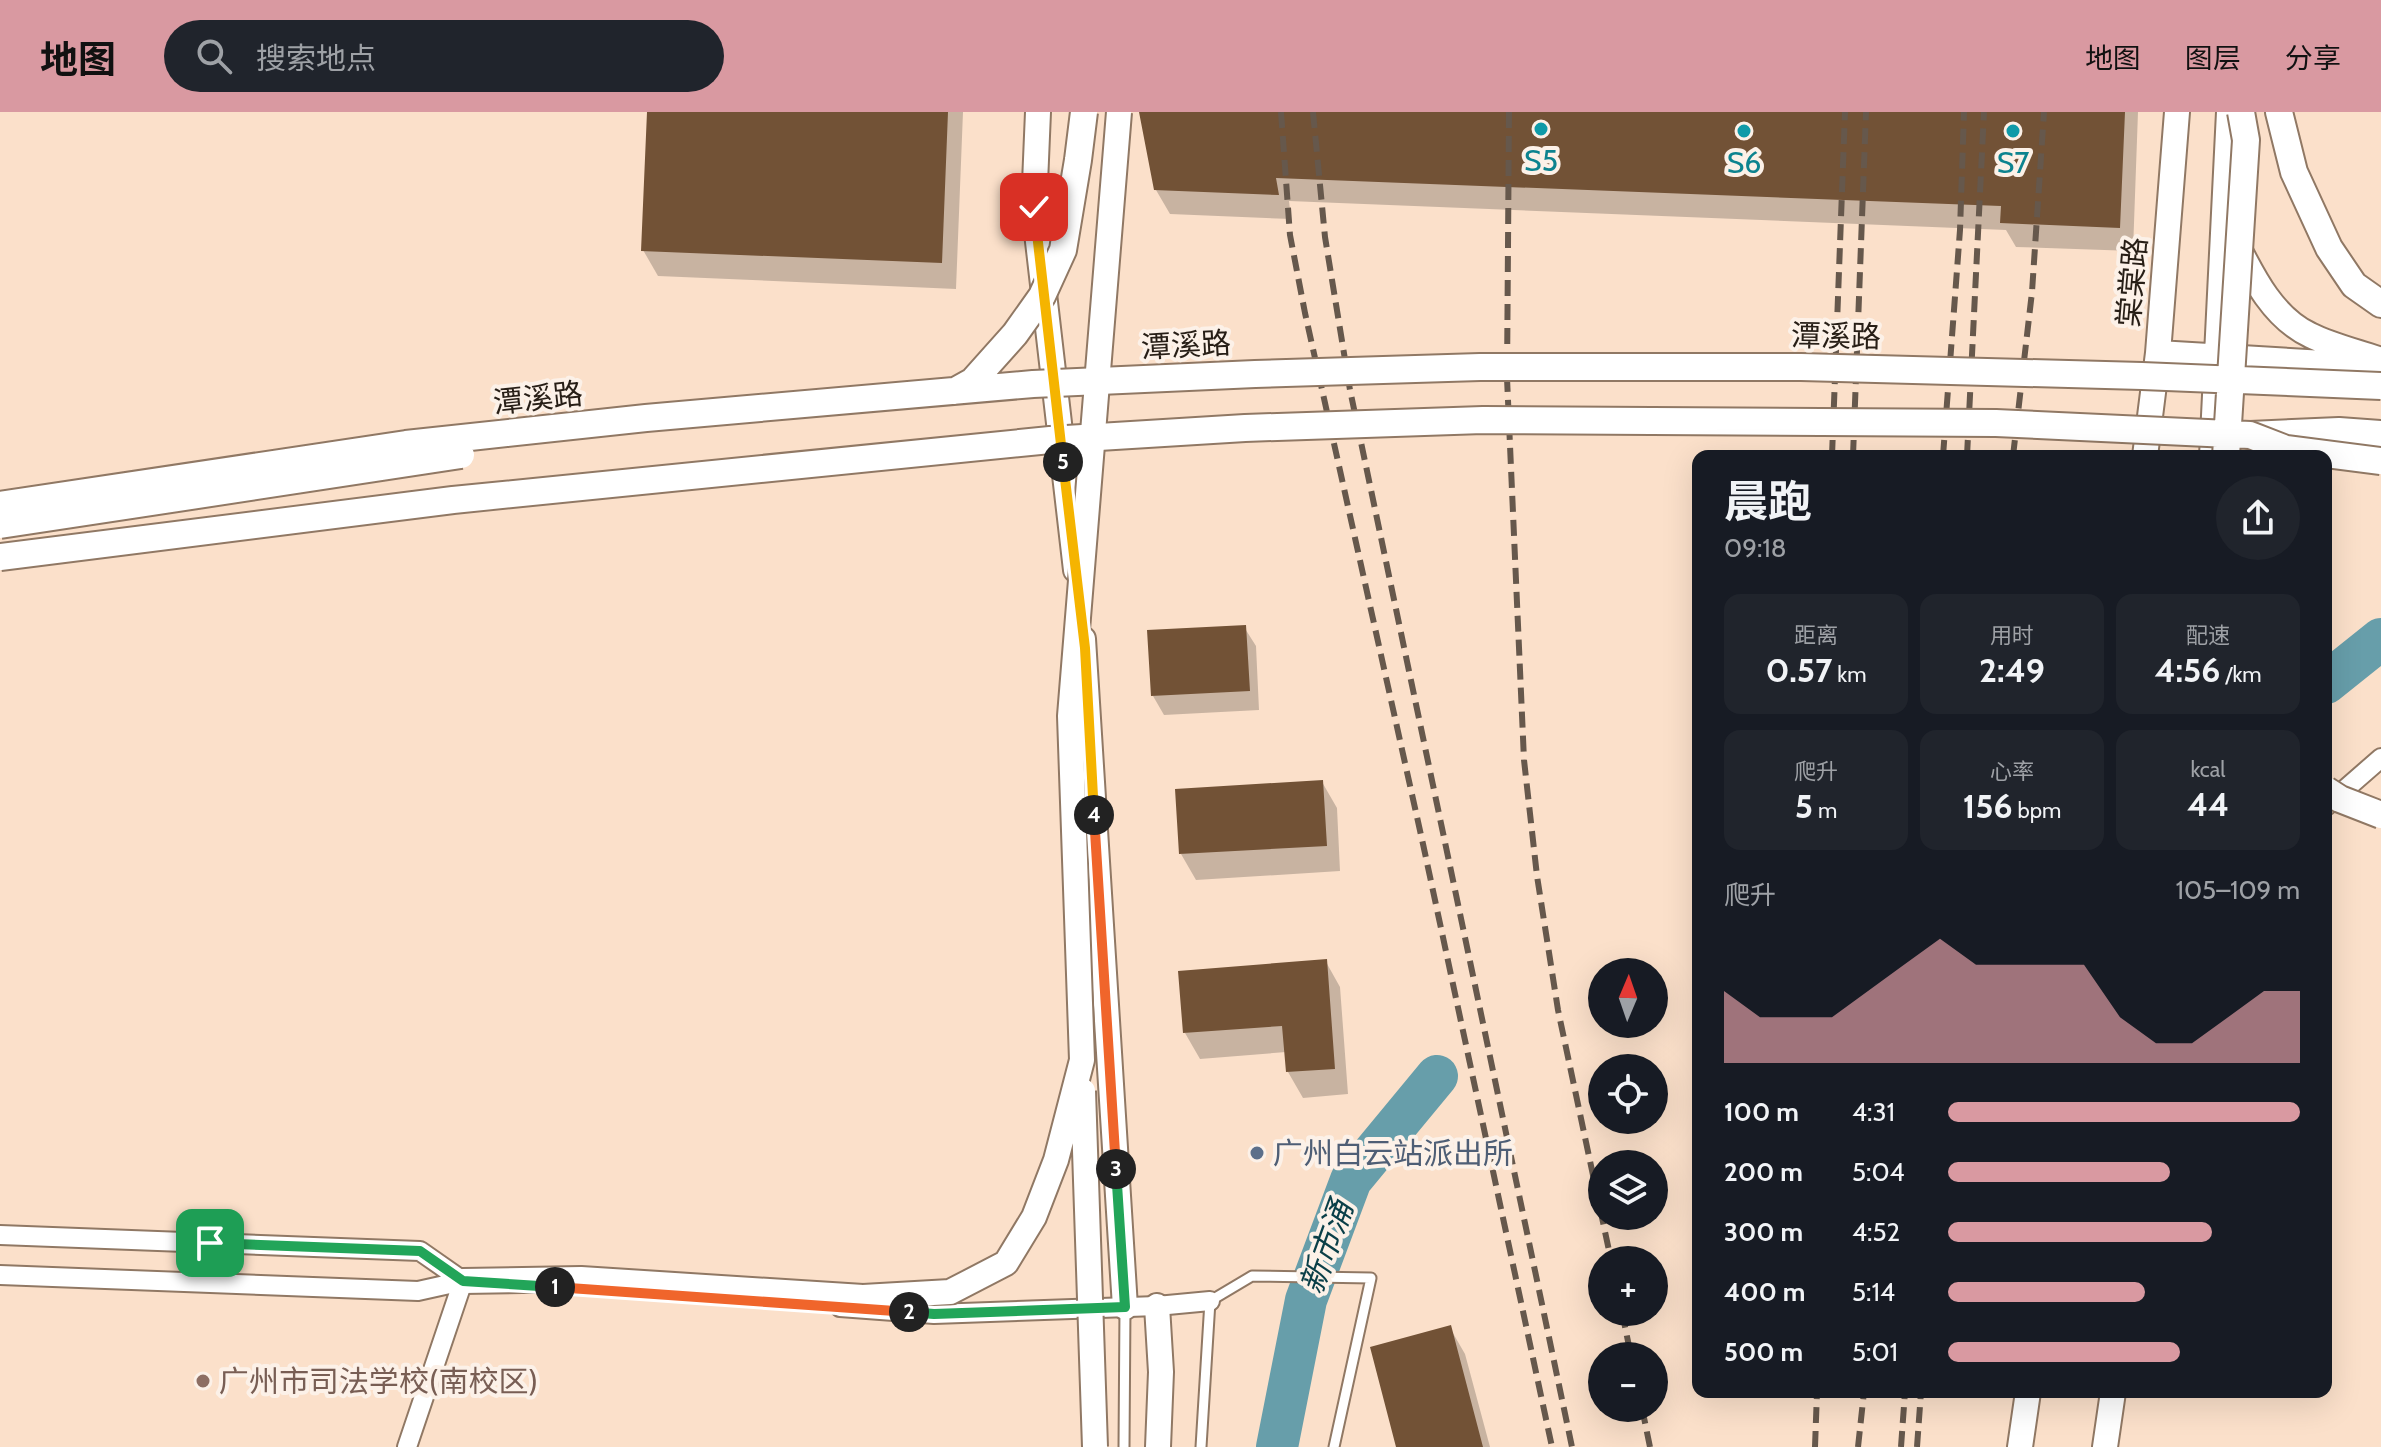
<!DOCTYPE html>
<html lang="zh">
<head>
<meta charset="utf-8">
<style>
  :root { --surface:#171b24; --page:#20242c; --text:#f1f3f6; --muted:#9ea1a6; --accent:#d999a1 }
  body { margin:0; font-family:Cabin,"Noto Sans SC",sans-serif; background:var(--page); color:var(--text); height:100vh; display:flex; flex-direction:column; font-size:30px; white-space:nowrap }
  * { box-sizing:border-box; margin:0 }
  p { font-size:26px; color:var(--muted) }
  .icon { flex:none; width:44px; height:44px; fill:none; stroke:currentColor; stroke-width:2; stroke-linecap:round; stroke-linejoin:round }
  .map { position:relative; flex:1; overflow:hidden }
  .details { position:absolute; left:1692px; top:338px; width:640px; height:948px; display:flex; flex-direction:column; background:var(--surface); border-radius:16px; box-shadow:0 8px 32px #0002 }
  .details>* { flex:none }
  .needle { width:52px; rotate:2deg }
  .fabs { position:absolute; left:1588px; top:846px; display:grid; gap:16px }
  .fabs a { display:grid; place-items:center; width:80px; height:80px; border-radius:50%; background:var(--surface); box-shadow:0 8px 32px #0002; font-size:40px }
  .pin { position:absolute; display:grid; place-items:center; width:68px; height:68px; color:#fff; margin:-34px; border-radius:16px; box-shadow:0 4px 12px #0006 }
  .km { position:absolute; width:40px; height:40px; margin:-20px; border-radius:50%; background:#222; color:#fff; font-size:22px; line-height:40px; text-align:center }
  .round { display:grid; place-items:center; flex:none; width:84px; height:84px; border-radius:42px; background:var(--page) }
  .summary { display:flex; align-items:center; justify-content:space-between; height:136px; padding:0 32px }
  h1 { font-size:44px; font-weight:700; line-height:60px }
  .stats { display:grid; grid-template-columns:repeat(3,1fr); gap:12px; height:136px; padding:8px 32px }
  .stats div { display:grid; align-content:center; border-radius:16px; background:var(--page); text-align:center }
  .stats b { font-size:34px; font-weight:700 }
  .stats small { font-size:22px; font-weight:400 }
  .stats p { font-size:22px }
  .chart { height:224px; padding:16px 32px }
  .chart p { display:flex; justify-content:space-between }
  .chart svg { width:100%; height:144px; margin-top:8px; fill:var(--accent); opacity:.7 }
  ul { padding:0 32px; list-style:none; font-size:26px }
  li { display:grid; grid-template-columns:128px 96px 1fr; align-items:center; height:60px }
  li i { height:20px; border-radius:10px; background:var(--accent) }
  header { display:flex; align-items:center; gap:48px; box-sizing:border-box; height:112px; padding:0 40px; background:var(--accent); color:#111 }
  header strong { font-size:38px }
  nav { display:flex; gap:44px; margin-inline-start:auto; font-size:28px }
  .search { width:560px; height:72px; background:var(--page); display:flex; align-items:center; gap:20px; box-sizing:border-box; padding:0 28px; border-radius:44px; color:var(--muted); font-size:30px }
  .map>svg:first-child { display:block }
  .shadow { fill:#0003 }
  .lines { fill:none; stroke-linecap:round; stroke-linejoin:round }
  .river { stroke:#679eaa; stroke-width:42 }
  .building { fill:#725236 }
  .service-casing { stroke:#907864; stroke-width:13 }
  .minor-casing { stroke:#907864; stroke-width:22 }
  .tertiary-casing { stroke:#907864; stroke-width:28 }
  .secondary-casing { stroke:#907864; stroke-width:30 }
  .service { stroke:#fff; stroke-width:9 }
  .minor { stroke:#fff; stroke-width:18 }
  .tertiary { stroke:#fff; stroke-width:24 }
  .secondary { stroke:#fff; stroke-width:26 }
  .rail { stroke:#66584c; stroke-width:6; stroke-dasharray:16 8; stroke-linecap:butt }
  .tertiary-bridge-casing { stroke:#907864; stroke-width:28; stroke-linecap:butt }
  .secondary-bridge-casing { stroke:#907864; stroke-width:30; stroke-linecap:butt }
  .tertiary-bridge { stroke:#fff; stroke-width:24 }
  .secondary-bridge { stroke:#fff; stroke-width:26 }
  .split-1-casing { stroke:#fff; stroke-width:16 }
  .split-2-casing { stroke:#fff; stroke-width:16 }
  .split-3-casing { stroke:#fff; stroke-width:16 }
  .split-4-casing { stroke:#fff; stroke-width:16 }
  .split-5-casing { stroke:#fff; stroke-width:16 }
  .split-6-casing { stroke:#fff; stroke-width:16 }
  .split-1 { stroke:#22a559; stroke-width:10 }
  .split-2 { stroke:#f0652b; stroke-width:10 }
  .split-3 { stroke:#22a559; stroke-width:10 }
  .split-4 { stroke:#f0652b; stroke-width:10 }
  .split-5 { stroke:#f5b400; stroke-width:10 }
  .split-6 { stroke:#f5b400; stroke-width:10 }
  .culture-dot { fill:#0f9aa8; stroke:#fcf1e8; stroke-width:3 }
  .service-dot { fill:#5c6f8a; stroke:#fcf1e8; stroke-width:3 }
  .education-dot { fill:#8d6e63; stroke:#fcf1e8; stroke-width:3 }
  .labels { text-anchor:middle; dominant-baseline:central; stroke-width:8; stroke-linejoin:round; paint-order:stroke }
  .culture-label { font-size:30px; fill:#0d838f; stroke:#fcf1e8 }
  .street-label { font-size:30px; fill:#271e16; stroke:#fcf1e8 }
  .service-label { font-size:30px; fill:#4e5e75; stroke:#fcf1e8; text-anchor:start }
  .education-label { font-size:30px; fill:#785e54; stroke:#fcf1e8; text-anchor:start }
  .water-label { font-size:32px; font-style:italic; fill:#0a3f48; stroke:#fcf1e8 }
</style>
</head>
<body>
<header>
<strong>地图</strong>
<div class="search"><svg class="icon" aria-label="search" viewBox="0 0 24 24"><circle cx="10" cy="10" r="6"/><path d="M15 15l6 6"/></svg>搜索地点</div>
<nav><a>地图</a><a>图层</a><a>分享</a></nav>
</header>
<div class="map">
<svg width="2381" height="1335" viewBox="0 0 2381 1335">
  <rect width="100%" height="100%" fill="#fbe0ca"/>
  <!-- shadow -->
  <path class="shadow" d="M649 0H963L956 177 658 164 643 138Z
    M1141 0H2138L2133 139 2016 135 2006 118 1289 89 1291 107 1170 102 1156 78Z
    M1244 515 1256 534 1259 598 1164 603 1153 584Z
    M1322 670 1337 696 1340 759 1196 768 1181 742Z
    M1326 850 1340 875 1348 982 1303 986 1288 960 1286 940 1200 947 1185 921Z
    M1450 1216 1465 1242 1490 1335H1398Z"/>
  <g class="lines">
    <!-- river -->
    <path class="river" d="M2326 571 2381 527
      M1277 1335 1306 1188 1351 1068 1437 964"/>
  </g>
  <!-- building -->
  <path class="building" d="M647 0H948L942 151 641 139Z
    M1139 0H2125L2120 116 2000 111 2001 94 1276 66 1279 83 1154 78Z
    M1246 513 1250 579 1151 584 1147 518Z
    M1323 668 1327 734 1179 742 1175 677Z
    M1327 847 1335 957 1286 960 1282 914 1183 921 1178 859Z
    M1451 1213 1483 1335H1396L1370 1235Z"/>
  <g class="lines">
    <!-- service casing -->
    <g class="service-casing">
      <path id="service" d="M1124 1335 1125 1195
        M1201 1335 1210 1189 1252 1164 1371 1166 1334 1335"/>
    </g>
    <!-- minor casing -->
    <g class="minor-casing">
      <path id="minor" d="M2326 694 2381 646
        M0 1123 420 1139 463 1169
        M0 1163 418 1179 463 1169 476 1170
        M840 1195 934 1202 1157 1194 1210 1189
        M407 1335 463 1169"/>
    </g>
    <!-- tertiary casing -->
    <g class="tertiary-casing">
      <path id="tertiary" d="M1038 0 1034 95 1076 458
        M2237 133C2254 167 2274 206 2310 223 2332 234 2358 240 2381 248
        M2158 241 2375 254
        M2145 344 2158 241 2177 0
        M2212 344 2229 0
        M1083 527 1125 1195
        M463 1169 581 1167 863 1185
        M1157 1194 1161 1260 1158 1335
        M2020 1335 2028 1280
        M2105 1335 2113 1280"/>
    </g>
    <!-- secondary casing -->
    <g class="secondary-casing">
      <path id="secondary" d="M2279 0 2294 60 2329 136 2354 173 2381 192
        M2250 323 2339 319 2381 322"/>
    </g>
    <!-- service -->
    <use href="#service" class="service"/>
    <!-- minor -->
    <use href="#minor" class="minor"/>
    <!-- tertiary -->
    <use href="#tertiary" class="tertiary"/>
    <!-- secondary -->
    <use href="#secondary" class="secondary"/>
    <!-- rail -->
    <path class="rail" d="M1281 0 1290 123 1305 201 1423 732 1552 1335
      M1313 0 1325 125 1350 278 1572 1335
      M1509 0 1507 266 1524 648 1537 764 1558 898 1611 1148
      M1832 344 1845 0
      M1853 344 1866 0
      M1943 344 1960 118 1964 0
      M1967 344 1984 0
      M2013 344 2032 180 2044 0
      M1622 1200 1631 1244
      M1642 1296 1650 1335
      M1815 1335 1817 1280
      M1858 1335 1864 1280
      M1901 1335 1905 1280
      M1917 1335 1921 1280"/>
    <!-- tertiary-bridge casing -->
    <g class="tertiary-bridge-casing">
      <path id="tertiary-bridge" d="M1083 979 1095 1335
        M863 1185 950 1180 1006 1151 1034 1105 1056 1048 1082 948 1070 604 1119 0"/>
    </g>
    <!-- secondary-bridge casing -->
    <g class="secondary-bridge-casing">
      <path id="secondary-bridge" d="M955 279 973 269 1015 222 1042 184 1063 138 1078 48 1084 0
        M2226 344 2246 28 2241 0
        M0 393 406 332 646 306 1033 272 1255 262 1480 255H1801L2142 264 2381 274
        M0 413 461 343
        M0 445 453 388 1050 328 1245 316 1483 308 1996 311 2250 323 2286 337 2381 349
        M2326 678 2340 687 2381 703"/>
    </g>
    <!-- tertiary-bridge -->
    <use href="#tertiary-bridge" class="tertiary-bridge"/>
    <!-- secondary-bridge -->
    <use href="#secondary-bridge" class="secondary-bridge"/>
  </g>
  <g class="lines">
    <!-- split-1 casing -->
    <g class="split-1-casing">
      <path id="split-1" d="M210 1131 420 1139 463 1169 555 1175"/>
    </g>
    <!-- split-2 casing -->
    <g class="split-2-casing">
      <path id="split-2" d="M555 1175 909 1200"/>
    </g>
    <!-- split-3 casing -->
    <g class="split-3-casing">
      <path id="split-3" d="M909 1200 934 1202 1125 1195 1116 1057"/>
    </g>
    <!-- split-4 casing -->
    <g class="split-4-casing">
      <path id="split-4" d="M1094 703 1116 1057"/>
    </g>
    <!-- split-5 casing -->
    <g class="split-5-casing">
      <path id="split-5" d="M1063 350 1085 536 1094 703"/>
    </g>
    <!-- split-6 casing -->
    <g class="split-6-casing">
      <path id="split-6" d="M1034 95 1063 350"/>
    </g>
    <!-- split-1 -->
    <use href="#split-1" class="split-1"/>
    <!-- split-2 -->
    <use href="#split-2" class="split-2"/>
    <!-- split-3 -->
    <use href="#split-3" class="split-3"/>
    <!-- split-4 -->
    <use href="#split-4" class="split-4"/>
    <!-- split-5 -->
    <use href="#split-5" class="split-5"/>
    <!-- split-6 -->
    <use href="#split-6" class="split-6"/>
  </g>
  <!-- markers -->
  <g class="culture-dot">
    <circle cx="1541" cy="17" r="8"/>
    <circle cx="1744" cy="19" r="8"/>
    <circle cx="2013" cy="19" r="8"/>
  </g>
  <circle class="service-dot" cx="1257" cy="1041" r="8"/>
  <circle class="education-dot" cx="203" cy="1269" r="8"/>
  <g class="labels">
    <!-- culture labels -->
    <g class="culture-label">
      <text x="1541" y="48">S5</text>
      <text x="1744" y="50">S6</text>
      <text x="2013" y="50">S7</text>
    </g>
    <!-- street labels -->
    <g class="street-label">
      <text transform="translate(2132 170) rotate(-85)">棠棠路</text>
      <text transform="translate(1836 224) rotate(1)">潭溪路</text>
      <text transform="translate(1186 233) rotate(-3)">潭溪路</text>
      <text transform="translate(538 286) rotate(-6)">潭溪路</text>
    </g>
    <!-- service labels -->
    <g class="service-label">
      <text x="1273" y="1041">广州白云站派出所</text>
    </g>
    <!-- education labels -->
    <g class="education-label">
      <text x="219" y="1269">广州市司法学校(南校区)</text>
    </g>
    <!-- water labels -->
    <g class="water-label">
      <text transform="translate(1326 1135) rotate(-70)">新市涌</text>
    </g>
  </g>
</svg>
<div class="fabs">
<a><svg class="needle" viewBox="-14 -14 28 28"><path d="M0-13l5 13h-10z" fill="#e53935"/><path d="M0 13l5-13h-10z" fill="#9ea1a6"/></svg></a>
<a><svg class="icon" aria-label="locate" viewBox="0 0 24 24"><circle cx="12" cy="12" r="6"/><path d="M12 2v4M12 18v4M2 12h4M18 12h4"/></svg></a>
<a><svg class="icon" aria-label="layers" viewBox="0 0 24 24"><path d="M12 4l9 5-9 5-9-5zM3 14l9 5 9-5"/></svg></a>
<a>+</a>
<a>−</a>
</div>
<div class="pin" style="left:210px;top:1131px;background:#1e9e55"><svg class="icon" aria-label="arrive" viewBox="0 0 24 24"><path d="M6 21V4h12l-3 4 3 4H6"/></svg></div>
<div class="pin" style="left:1034px;top:95px;background:#d93025"><svg class="icon" aria-label="check" viewBox="0 0 24 24"><path d="M5 12l5 5 9-10"/></svg></div>
<b class="km" style="left:555px;top:1175px">1</b>
<b class="km" style="left:909px;top:1200px">2</b>
<b class="km" style="left:1116px;top:1057px">3</b>
<b class="km" style="left:1094px;top:703px">4</b>
<b class="km" style="left:1063px;top:350px">5</b>
<section class="details">
<div class="summary"><div><h1>晨跑</h1><p>09:18</p></div><a class="round"><svg class="icon" aria-label="share" viewBox="0 0 24 24"><path d="M12 15V3M7 8l5-5 5 5M5 13v7h14v-7"/></svg></a></div>
<div class="stats">
<div><p>距离</p><b>0.57<small> km</small></b></div>
<div><p>用时</p><b>2:49</b></div>
<div><p>配速</p><b>4:56<small> /km</small></b></div>
</div>
<div class="stats">
<div><p>爬升</p><b>5<small> m</small></b></div>
<div><p>心率</p><b>156<small> bpm</small></b></div>
<div><p>kcal</p><b>44</b></div>
</div>
<div class="chart"><p><span>爬升</span>105–109 m</p>
<svg viewBox="0 0 160 44" preserveAspectRatio="none"><path d="M0 44V22L10 30L20 30L30 30L40 22L50 14L60 6L70 14L80 14L90 14L100 14L110 30L120 38L130 38L140 30L150 22L160 22V44z"/></svg>
</div>
<ul>
<li><b>100 m</b>4:31<i style="width:100%"></i></li>
<li><b>200 m</b>5:04<i style="width:63%"></i></li>
<li><b>300 m</b>4:52<i style="width:75%"></i></li>
<li><b>400 m</b>5:14<i style="width:56%"></i></li>
<li><b>500 m</b>5:01<i style="width:66%"></i></li>
</ul>
</section>
</div>
</body>
</html>
